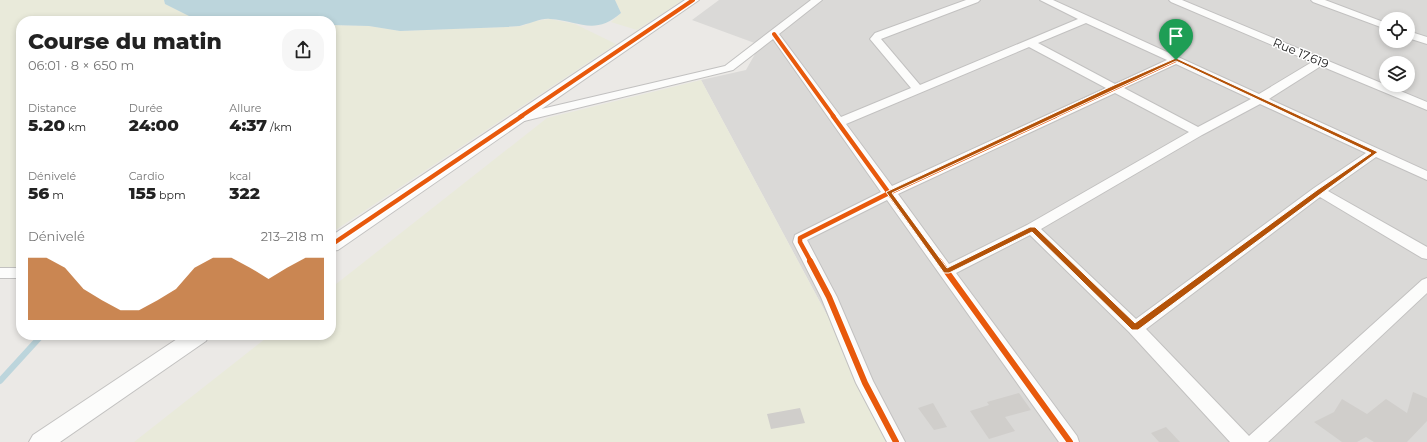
<!DOCTYPE html>
<html lang="fr">
<head>
<meta charset="utf-8">
<style>
  :root { --surface:#fff; --page:#f6f6f6; --text:#222; --muted:#767676; --accent:#b45309 }
  body { margin:0; font-family:Montserrat,sans-serif; background:var(--page); color:var(--text); height:100vh; display:flex; flex-direction:column; font-size:15px; white-space:nowrap }
  * { box-sizing:border-box; margin:0 }
  p { font-size:13px; color:var(--muted) }
  .icon { flex:none; width:22px; height:22px; fill:none; stroke:currentColor; stroke-width:2; stroke-linecap:round; stroke-linejoin:round }
  .map { position:relative; flex:1; overflow:hidden }
  .drawer { position:absolute; left:16px; top:16px; width:320px; height:324px; display:flex; flex-direction:column; background:var(--surface); border-radius:16px; box-shadow:0 2px 6px #0003 }
  .drawer>* { flex:none }
  .buttons { position:absolute; left:1379px; top:12px; display:grid; gap:8px }
  .buttons a { display:grid; place-items:center; width:36px; height:36px; border-radius:50%; background:var(--surface); box-shadow:0 2px 6px #0003; font-size:20px }
  .pin { position:absolute; display:grid; place-items:center; width:34px; height:34px; color:#fff; margin:-41px -17px; border-radius:50% 50% 50% 0; rotate:-45deg; box-shadow:0 0 4px #0007 }
  .pin .icon { rotate:45deg }
  .round { display:grid; place-items:center; flex:none; width:42px; height:42px; border-radius:16px; background:var(--page) }
  .head { display:flex; align-items:center; justify-content:space-between; height:68px; padding:0 12px }
  h1 { font-size:22px; font-weight:800; line-height:30px }
  .figures { display:grid; grid-template-columns:repeat(3,1fr); gap:6px; height:68px; padding:4px 12px }
  .figures div { display:grid; align-content:center }
  .figures b { font-size:17px; font-weight:800 }
  .figures small { font-size:11px; font-weight:400 }
  .figures p { font-size:11px }
  .chart { height:112px; padding:8px 12px }
  .chart p { display:flex; justify-content:space-between }
  .chart svg { width:100%; height:72px; margin-top:4px; fill:var(--accent); opacity:.7 }
  .map>svg:first-child { display:block }
  .residential { fill:#dad9d7; fill-rule:evenodd }
  .farmland { fill:#e9eada }
  .water { fill:#bcd5dc }
  .lines { fill:none; stroke-linecap:round; stroke-linejoin:round }
  .stream { stroke:#bcd5dc; stroke-width:6 }
  .building { fill:#d0cecb }
  .minor-casing { stroke:#c2c1c0; stroke-width:2 }
  .tertiary-casing { stroke:#c2c1c0; stroke-width:2 }
  .minor { fill:#fcfcfb; fill-rule:evenodd }
  .tertiary { fill:#fcfcfb; fill-rule:evenodd }
  .cycleway-far2-casing { stroke:#fff; stroke-width:6 }
  .cycleway-far1-casing { stroke:#fff; stroke-width:7 }
  .cycleway-casing { stroke:#fff; stroke-width:8 }
  .cycleway-far2 { stroke:#e8590c; stroke-width:4 }
  .cycleway-far1 { stroke:#e8590c; stroke-width:4.5 }
  .cycleway { stroke:#e8590c; stroke-width:6 }
  .route { fill:#b45309; stroke:#fff; fill-rule:evenodd }
  .labels { text-anchor:middle; dominant-baseline:central; stroke-width:3; stroke-linejoin:round; paint-order:stroke }
  .far-street-label { font-size:12px; fill:#1d1d1d; stroke:#fff }
</style>
</head>
<body>
<div class="map">
<svg width="1427" height="442" viewBox="0 0 1427 442">
  <rect width="100%" height="100%" fill="#ebe9e6"/>
  <!-- residential -->
  <path class="residential" d="M719 0H1427V442H895L701 80 746 70 760 45 692 20ZM1386 19H1408V41H1386ZM1386 63H1408V85H1386Z"/>
  <!-- farmland -->
  <path class="farmland" d="M0 0H164L165 4 193 18V21H21V267L0 268Z
    M615 0H683L637 30 611 22 621 13Z
    M550 19 575 24 616 44 331 233V25L369 26 400 31 507 27 522 26 535 21Z
    M701 80 895 442H134L270 335H331V288L547 118Z"/>
  <!-- water -->
  <path class="water" d="M164 0H615L621 13C595 36 579 21 550 19 541 18 532 23 523 25 518 27 513 26 507 27L400 31 369 26 331 25V21H193V18L165 4Z"/>
  <g class="lines">
    <!-- stream -->
    <path class="stream" d="M0 381 42 335"/>
  </g>
  <!-- building -->
  <path class="building" d="M1413 392 1427 398V421L1407 442H1374L1366 437 1357 442H1342L1314 422 1334 412 1342 399 1367 414 1386 399 1407 413Z
    M1019 393 1031 410 1005 417 1015 431 989 439 970 411 989 405 987 402Z
    M933 403 947 427 934 430 918 408Z
    M800 408 805 423 771 429 767 414Z
    M1166 427 1180 442H1159L1151 433Z"/>
  <g class="lines">
    <!-- minor casing -->
    <g class="minor-casing">
      <path id="minor" d="M811 0H822L779 34 841 117 911 88 870 39 875 33 966 0H980L978 2 881 39 920 85 1078 19 1040 0H1053L1259 94 1312 62 1171 2 1169 0H1182L1427 102V110L1321 66 1269 99 1427 171V180L1376 157 1328 191 1427 247V259L1422 258 1320 197 1146 329 1249 436 1422 280 1427 278V293L1268 442H1230L1129 332 1030 235 956 273 1077 436 1079 442H1059L887 200 807 240 837 297 873 381 905 442H887L856 383 821 297 793 242 795 235 881 192 773 39 733 70 520 122 516 121 514 118 516 115 520 114 725 66ZM1086 23 1167 60 1115 84 1038 43ZM1029 47 1106 88 892 186 846 124ZM1176 64 1251 99 1198 127 1124 88ZM1115 93 1189 132 1027 225 949 264 898 194ZM1260 104 1366 153 1314 188 1136 319 1041 229 1202 135Z
        M1311 0H1325L1386 23V29L1313 2Z
        M1408 31 1427 37V44L1408 38Z
        M0 268H21V278H0Z"/>
    </g>
    <!-- tertiary casing -->
    <g class="tertiary-casing">
      <path id="tertiary" d="M685 0H699L338 250 331 251V236Z
        M183 335H209L206 341 60 442H29L33 435Z"/>
    </g>
    <!-- minor -->
    <use href="#minor" class="minor"/>
    <!-- tertiary -->
    <use href="#tertiary" class="tertiary"/>
    <!-- cycleway-far2 casing -->
    <g class="cycleway-far2-casing">
      <path id="cycleway-far2" d="M774 34 834 117
        M520 117 693 0
        M1053 117 1176 60"/>
    </g>
    <!-- cycleway-far1 casing -->
    <g class="cycleway-far1-casing">
      <path id="cycleway-far1" d="M833 116 939 262
        M331 245 522 116
        M811 262 800 242V238L889 193 1055 116"/>
    </g>
    <!-- cycleway casing -->
    <g class="cycleway-casing">
      <path id="cycleway" d="M810 261 829 297 865 383 896 442
        M939 261 1070 442"/>
    </g>
    <!-- cycleway-far2 -->
    <use href="#cycleway-far2" class="cycleway-far2"/>
    <!-- cycleway-far1 -->
    <use href="#cycleway-far1" class="cycleway-far1"/>
    <!-- cycleway -->
    <use href="#cycleway" class="cycleway"/>
  </g>
  <!-- route -->
  <path class="route" d="M1176 58 1378 152 1322 193 1138 330H1132L1032 232 949 273H944L886 192 1112 86ZM1176 61 1371 153 1317 190 1135 323 1035 227H1030L947 268 892 193Z"/>
  <g class="labels">
    <!-- far-street labels -->
    <g class="far-street-label">
      <text transform="translate(1301 53) rotate(23)">Rue 17.619</text>
    </g>
  </g>
</svg>
<div class="buttons">
<a><svg class="icon" aria-label="locate" viewBox="0 0 24 24"><circle cx="12" cy="12" r="6"/><path d="M12 2v4M12 18v4M2 12h4M18 12h4"/></svg></a>
<a><svg class="icon" aria-label="layers" viewBox="0 0 24 24"><path d="M12 4l9 5-9 5-9-5zM3 14l9 5 9-5"/></svg></a>
</div>
<div class="pin" style="left:1176px;top:60px;background:#1e9e55"><svg class="icon" aria-label="arrive" viewBox="0 0 24 24"><path d="M6 21V4h12l-3 4 3 4H6"/></svg></div>
<section class="drawer">
<div class="head"><div><h1>Course du matin</h1><p>06:01 · 8 × 650 m</p></div><a class="round"><svg class="icon" aria-label="share" viewBox="0 0 24 24"><path d="M12 15V3M7 8l5-5 5 5M5 13v7h14v-7"/></svg></a></div>
<div class="figures">
<div><p>Distance</p><b>5.20<small> km</small></b></div>
<div><p>Durée</p><b>24:00</b></div>
<div><p>Allure</p><b>4:37<small> /km</small></b></div>
</div>
<div class="figures">
<div><p>Dénivelé</p><b>56<small> m</small></b></div>
<div><p>Cardio</p><b>155<small> bpm</small></b></div>
<div><p>kcal</p><b>322</b></div>
</div>
<div class="chart"><p><span>Dénivelé</span>213–218 m</p>
<svg viewBox="0 0 160 44" preserveAspectRatio="none"><path d="M0 44V6L10 6L20 12L30 25L40 32L50 38L60 38L70 32L80 25L90 12L100 6L110 6L120 12L130 19L140 12L150 6L160 6V44z"/></svg>
</div>
</section>
</div>
</body>
</html>
